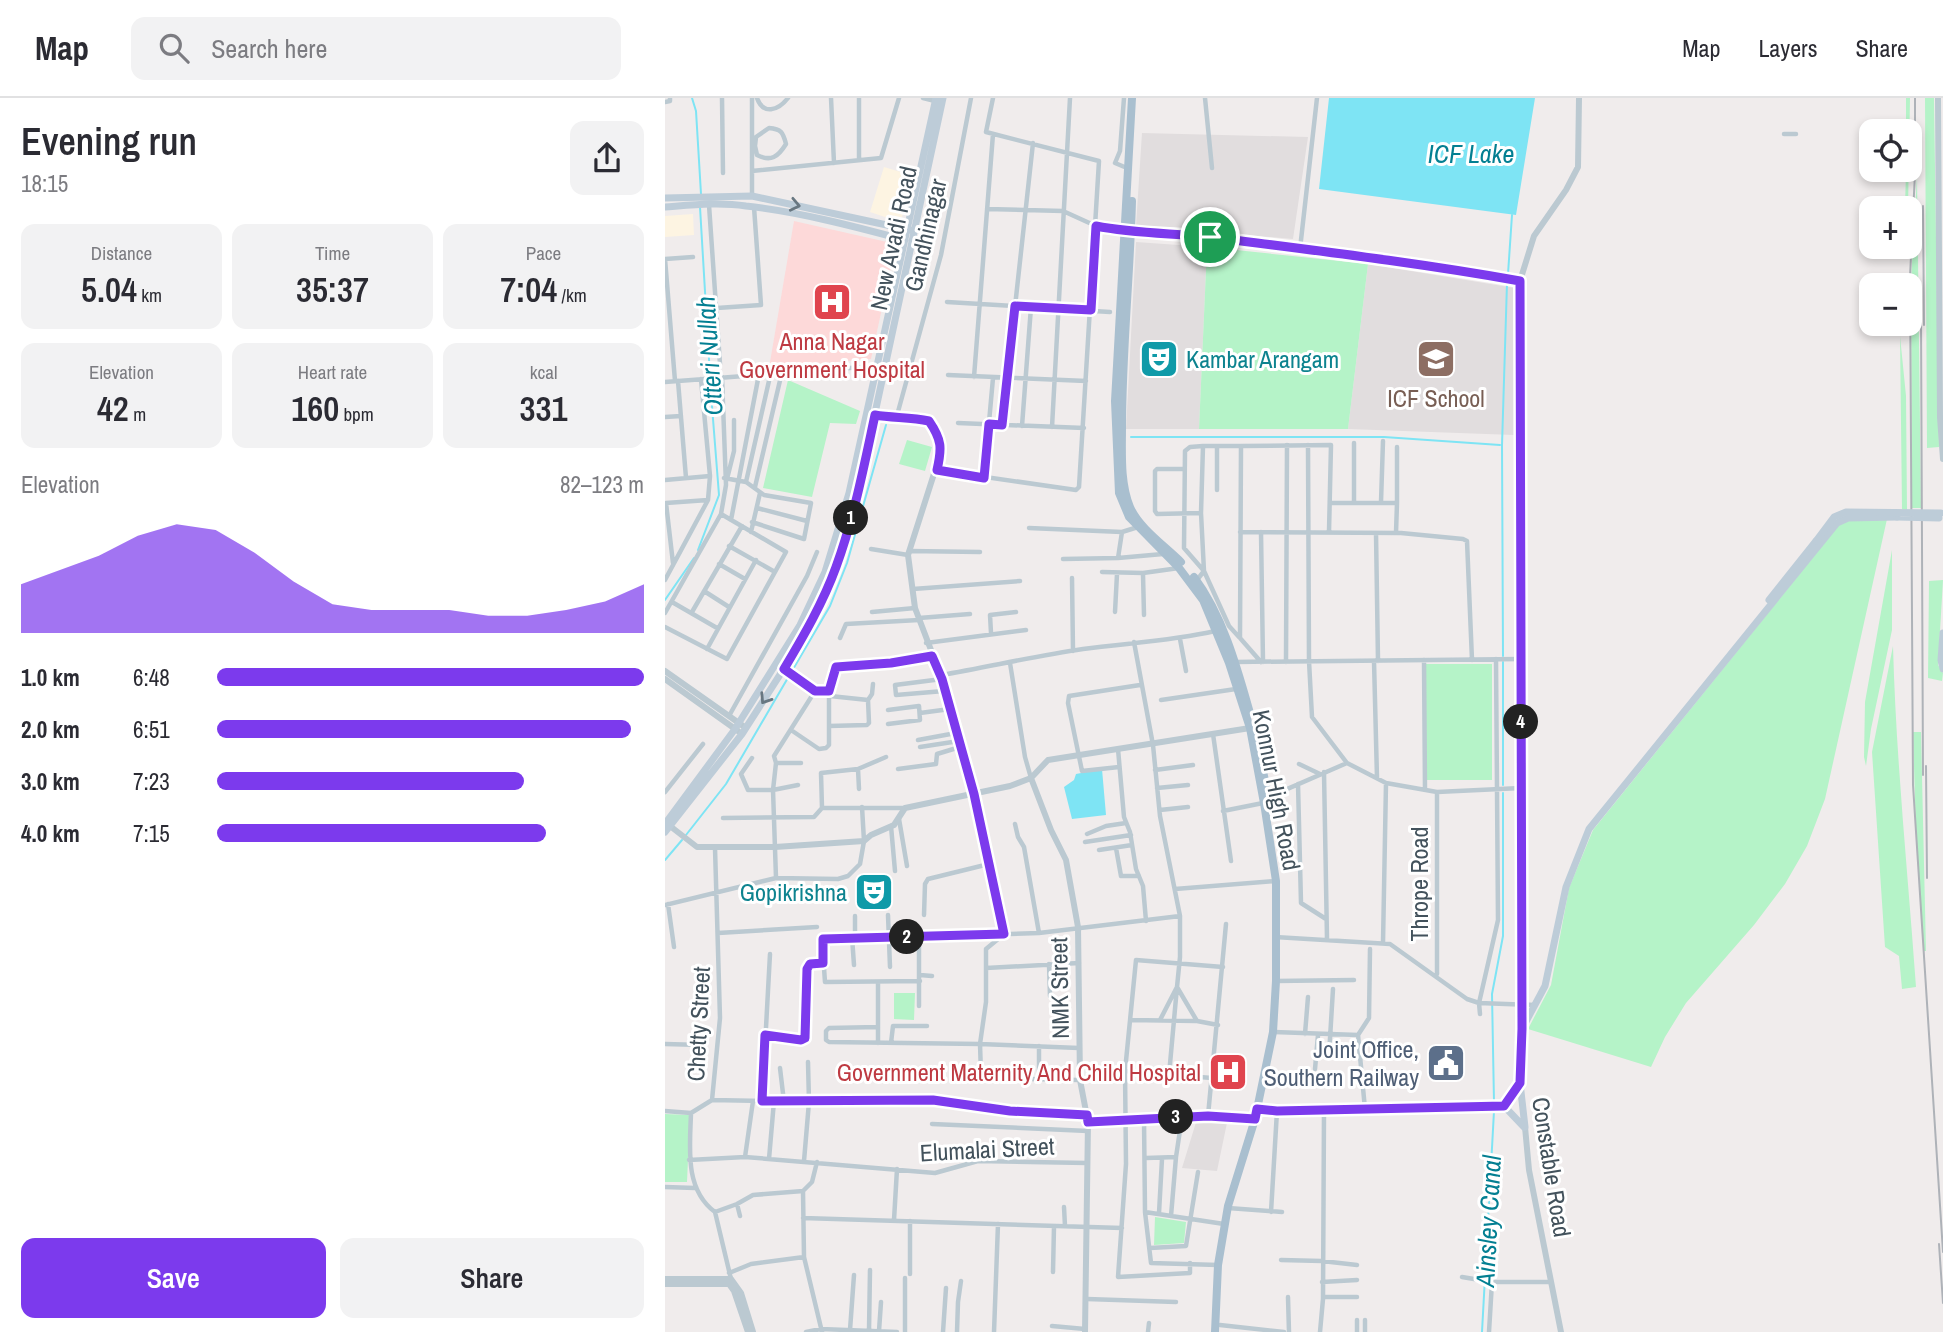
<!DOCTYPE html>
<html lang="en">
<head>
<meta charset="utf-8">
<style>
  :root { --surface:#fff; --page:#f2f2f3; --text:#2b2b33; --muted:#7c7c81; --line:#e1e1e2; --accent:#7c3aed }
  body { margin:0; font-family:"Archivo Narrow",sans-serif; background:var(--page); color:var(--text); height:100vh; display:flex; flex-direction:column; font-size:26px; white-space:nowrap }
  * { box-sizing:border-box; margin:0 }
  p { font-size:23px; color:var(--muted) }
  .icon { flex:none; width:38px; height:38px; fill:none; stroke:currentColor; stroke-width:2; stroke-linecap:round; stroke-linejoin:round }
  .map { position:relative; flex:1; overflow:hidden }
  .drawer { display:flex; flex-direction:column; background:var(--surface); width:665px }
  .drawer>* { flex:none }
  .fabs { position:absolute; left:1194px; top:21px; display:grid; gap:14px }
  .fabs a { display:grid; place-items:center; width:63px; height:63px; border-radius:14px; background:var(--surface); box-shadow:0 4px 10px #0003; font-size:35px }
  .pin { position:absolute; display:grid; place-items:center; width:60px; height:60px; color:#fff; margin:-30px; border:4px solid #fff; border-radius:50%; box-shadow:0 2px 7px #0007 }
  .km { position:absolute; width:35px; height:35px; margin:-18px; border-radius:50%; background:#222; color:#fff; font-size:19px; line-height:35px; text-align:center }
  .round { display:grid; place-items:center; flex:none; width:74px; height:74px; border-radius:14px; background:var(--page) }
  .summary { display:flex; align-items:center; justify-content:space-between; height:119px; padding:0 21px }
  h1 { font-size:38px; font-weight:600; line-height:52px }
  .stats { display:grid; grid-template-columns:repeat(3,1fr); gap:10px; height:119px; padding:7px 21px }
  .stats div { display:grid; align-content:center; border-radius:14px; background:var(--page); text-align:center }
  .stats b { font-size:35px; font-weight:600 }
  .stats small { font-size:19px; font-weight:400 }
  .stats p { font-size:19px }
  .chart { height:196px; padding:14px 21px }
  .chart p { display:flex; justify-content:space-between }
  .chart svg { width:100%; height:126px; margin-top:7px; fill:var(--accent); opacity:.7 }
  .primary-button { display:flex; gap:14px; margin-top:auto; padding:14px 21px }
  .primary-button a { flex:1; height:80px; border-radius:14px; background:var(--accent); color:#fff; font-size:28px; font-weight:600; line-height:80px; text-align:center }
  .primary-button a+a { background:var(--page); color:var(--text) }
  ul { padding:0 21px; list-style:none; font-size:23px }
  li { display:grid; grid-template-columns:112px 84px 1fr; align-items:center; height:52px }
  li i { height:18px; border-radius:9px; background:var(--accent) }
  header { display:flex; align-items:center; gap:42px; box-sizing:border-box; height:98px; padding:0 35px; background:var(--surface); border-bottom:2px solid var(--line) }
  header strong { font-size:33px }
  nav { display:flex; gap:38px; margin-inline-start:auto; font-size:24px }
  .search { width:490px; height:63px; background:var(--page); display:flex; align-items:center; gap:18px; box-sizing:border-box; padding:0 24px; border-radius:14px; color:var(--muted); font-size:26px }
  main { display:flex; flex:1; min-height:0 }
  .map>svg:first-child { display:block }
  .commercial { fill:#fdf4e2 }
  .education { fill:#e1ddde }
  .medical { fill:#fdd9d9 }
  .green { fill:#b5f3c8 }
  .water { fill:#7ee4f4 }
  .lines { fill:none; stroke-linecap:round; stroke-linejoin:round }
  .stream { stroke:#7ee4f4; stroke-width:2 }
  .minor { stroke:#bbc9d1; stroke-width:4.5 }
  .tertiary { stroke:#bbc9d1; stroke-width:6 }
  .secondary { stroke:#bdccd8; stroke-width:7 }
  .primary { stroke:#a9bfcf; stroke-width:8 }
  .rail { stroke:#aeb2b8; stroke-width:2 }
  .secondary-bridge { stroke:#bdccd8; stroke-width:7 }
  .oneway { stroke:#687781 }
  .route-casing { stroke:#fff; stroke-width:14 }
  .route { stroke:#7c3aed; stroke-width:9 }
  .labels { text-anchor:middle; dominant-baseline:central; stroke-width:6; stroke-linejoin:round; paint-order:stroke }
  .street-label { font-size:24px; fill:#43525c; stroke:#fff }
  .health-label { font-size:24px; fill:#be3a42; stroke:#fff }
  .culture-label { font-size:24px; fill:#0d838f; stroke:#fff; text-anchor:start }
  .education-label { font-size:24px; fill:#785e54; stroke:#fff }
  .service-label { font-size:24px; fill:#4e5e75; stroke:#fff; text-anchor:end }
  .water-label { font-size:26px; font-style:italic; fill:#037f92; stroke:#fff }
</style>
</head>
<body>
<header>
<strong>Map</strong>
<div class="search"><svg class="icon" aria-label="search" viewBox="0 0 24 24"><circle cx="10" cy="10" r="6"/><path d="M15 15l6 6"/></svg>Search here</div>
<nav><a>Map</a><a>Layers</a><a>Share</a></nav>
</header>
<main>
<section class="drawer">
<div class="summary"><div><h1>Evening run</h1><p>18:15</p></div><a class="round"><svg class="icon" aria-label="share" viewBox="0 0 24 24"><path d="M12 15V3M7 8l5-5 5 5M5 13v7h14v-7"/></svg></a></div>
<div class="stats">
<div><p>Distance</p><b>5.04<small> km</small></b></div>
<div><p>Time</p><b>35:37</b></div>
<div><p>Pace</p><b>7:04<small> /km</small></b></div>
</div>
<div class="stats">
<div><p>Elevation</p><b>42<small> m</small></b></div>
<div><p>Heart rate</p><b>160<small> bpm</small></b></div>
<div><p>kcal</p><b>331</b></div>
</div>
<div class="chart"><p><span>Elevation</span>82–123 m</p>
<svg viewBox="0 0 160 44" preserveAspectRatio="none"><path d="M0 44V27L10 22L20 17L30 10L40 6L50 8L60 16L70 26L80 34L90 36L100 36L110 36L120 38L130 38L140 36L150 33L160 27V44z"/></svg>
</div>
<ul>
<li><b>1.0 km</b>6:48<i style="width:100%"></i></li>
<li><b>2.0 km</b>6:51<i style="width:97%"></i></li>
<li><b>3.0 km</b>7:23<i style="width:72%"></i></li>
<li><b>4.0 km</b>7:15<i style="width:77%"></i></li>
</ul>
<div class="primary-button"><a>Save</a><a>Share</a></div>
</section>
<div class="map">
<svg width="1278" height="1234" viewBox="0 0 1278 1234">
  <rect width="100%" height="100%" fill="#f0ecec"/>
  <!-- commercial -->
  <path class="commercial" d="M219 69 249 78 237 119 226 121 205 114Z
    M28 116 29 137 0 139V118Z"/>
  <!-- education -->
  <path class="education" d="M477 35 643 39 628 141 471 128Z
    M471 144 542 149 534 331H461Z
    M703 166 850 190 849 337 683 331Z
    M563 1020 552 1073 517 1070 532 1021Z"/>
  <!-- medical -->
  <path class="medical" d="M129 123 231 146 206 261 104 270Z"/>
  <!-- green -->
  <path class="green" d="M1241 0H1245L1243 110H1240L1241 72H1244V33H1241Z
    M1260 0H1269L1274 349 1262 350Z
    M1252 78 1256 410H1247L1246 183Z
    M542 149 703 166 683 331H534Z
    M1235 238 1241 298 1242 412 1237 411Z
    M123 282 195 313 191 326 165 325 147 399 98 390Z
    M242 342 267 349 260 373 234 366Z
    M1222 421 1160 701 1142 748 1120 786 1089 827 1021 905 1000 939 986 969 863 931 886 887 904 790 928 732 1174 427 1181 423Z
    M1227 452V532L1206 631 1201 668 1199 659 1200 604Z
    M1278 482 1273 567 1278 575 1277 583 1263 580 1264 483Z
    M1228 548C1231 662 1243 776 1251 889L1237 891 1234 858 1220 849 1207 654Z
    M759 566H827V682H759Z
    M1248 634H1256L1261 853H1259L1251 736Z
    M229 895H250L249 922 229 921Z
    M0 1016 25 1017 22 1084H0Z
    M490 1119 521 1124 519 1145 489 1147Z"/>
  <!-- water -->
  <path class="water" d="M664 0H870L851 117 654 91Z
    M437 671 441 717 407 721 399 689 409 682 411 676Z"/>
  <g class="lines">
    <!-- stream -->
    <path class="stream" d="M27 0 31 13 36 96
      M35 109 45 278
      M843 176 847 117
      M466 339H719L835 347
      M33 452 54 397 45 283
      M0 502 29 460
      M838 558 837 347 842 185
      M838 564V687
      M127 573 165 508 182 465 221 327
      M21 737 61 686 124 578
      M0 762 17 742
      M829 1004 827 896 838 838V695
      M817 1234 829 1013"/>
    <!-- minor -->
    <path class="minor" d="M57 0 58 75
      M87 0V98
      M92 0C98 17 113 13 123 0
      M166 0 169 65
      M258 0 270 3
      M459 0 455 53 450 65 462 70
      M540 0 547 70
      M0 4 5 3V0
      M1119 36H1131
      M87 48H90L92 57C106 64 113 59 121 46 118 34 116 31 104 30L91 39 90 48
      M194 62V0
      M87 73 216 60 234 0
      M44 107 55 266
      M322 111 398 113 431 128 461 133
      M635 151 652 0
      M0 161 10 283
      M0 161 28 159
      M282 204 445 214
      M52 210 96 207 89 109
      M283 277 421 283
      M309 279 328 36
      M13 283 21 380
      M0 284 211 268
      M0 319 16 318
      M231 321 276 157 306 0
      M293 325 419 330
      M337 327 368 45
      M357 328 366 209
      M387 329 405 0
      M643 347 644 563 647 619 682 665
      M538 348 525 349 520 353 519 450 539 473 564 528 574 539
      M552 348V392
      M576 348 666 347 664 434
      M518 371H492L490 373V413L492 416 536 415
      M272 372 411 392 414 389 434 63 321 34 328 0
      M59 380 81 384 99 397 146 405 139 441 87 424
      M319 380 328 280
      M62 381 69 353V322
      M0 382 45 378
      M81 384 106 274
      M90 389 117 274
      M689 404V345
      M716 404 718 343
      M1 405 8 465
      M1 405 43 402
      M666 405H732L731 435
      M732 405V349
      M92 410 142 423
      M66 422 94 276
      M364 430 457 434 473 429
      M86 434 95 395
      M575 434 736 435 798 441 802 443 807 562
      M596 434 598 564
      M711 435 713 563
      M64 448 110 474
      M206 451 243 457
      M244 453 315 454
      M453 460 457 434
      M398 461 453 460 498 456
      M54 466 80 481
      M437 474 478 475 514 470
      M478 476 479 517
      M407 480 408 553
      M0 482 43 402 45 378 36 281
      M532 482 539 473 536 415 538 348H576L575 540 596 564
      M248 491 355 483
      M39 493 64 509
      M7 504 52 530
      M27 514 77 428
      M207 514 250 510
      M450 514 452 476
      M0 515 56 416 61 387 57 279
      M254 520 305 516
      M0 529 62 561 121 454 56 416
      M326 535 325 517 351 514
      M175 540 181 526 254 522
      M515 541 521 573
      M469 544 488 647 495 718 515 818V859L512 889 532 923 553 927
      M261 545 361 532
      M42 551 91 462
      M759 562 760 692
      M709 563 712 680
      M570 564 856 561
      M621 564 622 347
      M345 565 360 659 366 680
      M117 569 150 593H164
      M276 577C323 569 370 558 418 551 462 545 507 543 550 533
      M277 581 230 587 231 597 279 593
      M165 598 203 602
      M496 602 571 591
      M223 612 254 608 255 622 223 626
      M255 615 285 611
      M64 618 142 478 152 454
      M164 628 202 627 204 625 203 602 207 596 208 586
      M126 632 154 651 161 650 164 647V593L171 569 226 565 267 558
      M548 636 566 763
      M253 642 291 635
      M255 649 294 643
      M453 651 459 719 465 734 471 771 478 788 481 823
      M87 660 76 676 83 692H108L133 687
      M111 665H136
      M634 666 655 676
      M454 669 417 673 403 605 404 598 475 587
      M193 671 194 691
      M233 671 271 666 272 656 295 649
      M490 672 528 667
      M659 674 662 841
      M633 686 636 805 661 821
      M492 690 523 687
      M0 694 38 646
      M772 694V876
      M309 696 339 836
      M604 699 682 665 721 685 772 694 856 690
      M157 710 156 675 193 671 221 659
      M495 712 523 709
      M558 713 598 705
      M58 720 149 719 157 710H240
      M234 721 242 768
      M350 726 353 739 359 749 374 835
      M226 728 230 773
      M422 736 441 728 461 725
      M420 744 466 737
      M50 750 55 920 47 1002 26 1015C25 1049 19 1091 50 1114L66 1181
      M451 750 456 778H474
      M434 752 467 747
      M111 780 108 692 111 665 109 658 150 593
      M510 791 611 783
      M3 806 9 849
      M0 807 111 780 173 781 183 778 195 766 199 743 197 709
      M223 817 225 869
      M259 817 260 786 263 781 324 766
      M190 818V839
      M53 835 152 829
      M338 837 321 851V904L315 946 316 976 319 980 415 982
      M187 839 189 867
      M254 839V908
      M610 839 725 846 802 901 814 905 870 907
      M718 845 721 685
      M384 866 385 898
      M321 870 414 865
      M255 877 267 878
      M255 883 160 884 157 842 374 835 515 818
      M611 883 689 882
      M815 916 814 905 833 822 831 561
      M465 922 531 923
      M495 922 512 889 504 977
      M213 929 164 930 161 933V942L164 944 315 946 414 950
      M609 934 693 937
      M640 936 643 899
      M100 938 136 942 140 940 142 868 158 865
      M213 945V884
      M226 945 228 928H262
      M0 946 37 947
      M664 957 668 891
      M115 970 119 1004
      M650 971 653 937
      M460 973 547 980
      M374 981V948
      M47 1002 144 1004 268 1002 345 1013 422 1017
      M97 1003 105 856
      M700 1011 693 937 704 920 705 851
      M0 1013 26 1015
      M543 1018 561 826
      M479 1021 480 1114 486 1165 553 1167
      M267 1026 423 1033
      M80 1059 88 1003
      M481 1060 511 1059
      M104 1061 109 1003
      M24 1062 80 1059 270 1075 313 1063 422 1065
      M139 1063 144 1004 143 964
      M0 1089 30 1090
      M138 1093 139 1159 157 1234
      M72 1106 75 1118
      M399 1109 400 1128
      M563 1110 617 1114
      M50 1114 72 1106 88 1097 138 1093 147 1084 152 1064
      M480 1114 559 1126
      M606 1114 612 1013
      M494 1115 497 1061
      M506 1118 511 1059 517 1019
      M138 1120 457 1130
      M229 1122 232 1071
      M245 1123V1176
      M485 1150 521 1148 533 1074
      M616 1162 657 1163 692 1167
      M525 1165V1175L453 1179 461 1066 460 973 471 862 558 869
      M388 1174 389 1128
      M64 1175 86 1166 139 1159
      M797 1179 827 1184
      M240 1180V1234
      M657 1184 692 1182
      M623 1199 624 1234
      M658 1199H692
      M422 1201 511 1204
      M692 1222V1234
      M700 1222V1234
      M555 1227 619 1234
      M387 1228 420 1231
      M185 1232 189 1177
      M204 1233 205 1172
      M214 1233 216 1204
      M141 1234 156 1231 232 1234
      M278 1234 281 1190
      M292 1234 293 1204 296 1183
      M329 1234 333 1126
      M483 1234 484 1225
      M655 1234 658 1201 659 1012
      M824 1234 827 1184H886"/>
    <!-- tertiary -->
    <path class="tertiary" d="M1273 0 1275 319 1278 361
      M466 134C596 142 726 161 855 183
      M207 316 231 321 248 319 264 323 275 339V357L243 457 250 510 277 581 309 696
      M0 573 81 630
      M0 581 73 633
      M366 680 386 732 401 762 413 829 415 982 423 1024 420 1234
      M5 728 32 749H110L199 743 206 737 229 727 240 710 345 688 366 680 383 662 585 630
      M857 931 855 183 869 138 901 92 913 69 914 0
      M423 1024 543 1018 590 1021
      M860 1029 864 1072 896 1234
      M0 1181H66L76 1195 88 1234
      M0 1186H64L69 1193 83 1234"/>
    <!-- secondary -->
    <path class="secondary" d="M0 100 87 98 245 132
      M0 109C27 107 54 104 81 108 134 114 188 128 240 142
      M1104 502 1151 443
      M1278 535 1276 562 1278 571
      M0 726 70 631 135 527 160 474 184 395 271 0
      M0 734 77 636 134 547 171 470 191 403 278 0
      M839 1008 854 985
      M592 1011 612 1013 839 1008 859 1029
      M860 1029 855 985 857 931 880 888 901 789 924 731 1172 425 1183 420 1232 419"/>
    <!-- primary -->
    <path class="primary" d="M467 0 450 303 454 395 464 419 514 470 538 502 564 565 585 630 599 705 611 783V883L608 934 590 1021 563 1108 553 1167 550 1234
      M467 103C465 179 457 254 457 329 457 355 455 385 465 409 474 430 500 448 516 464
      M529 479C558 518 572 569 585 615
      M591 638 605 708"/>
    <!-- rail -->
    <path class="rail" d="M1250 0V75L1245 179 1248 687 1278 1154
      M1258 108 1259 227
      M1256 219 1258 677
      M1261 668 1262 780
      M1274 1146 1278 1205"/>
    <!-- secondary-bridge -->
    <path class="secondary-bridge" d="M1232 419 1274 420
      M1151 443 1169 419 1181 414 1276 415"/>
  </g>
  <!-- one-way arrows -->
  <defs><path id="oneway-chevron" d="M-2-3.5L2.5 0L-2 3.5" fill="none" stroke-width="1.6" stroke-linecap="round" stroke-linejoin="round" transform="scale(1.75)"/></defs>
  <g class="oneway">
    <use href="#oneway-chevron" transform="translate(130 107) rotate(12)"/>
    <use href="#oneway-chevron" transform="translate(100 601) rotate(123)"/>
  </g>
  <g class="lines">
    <!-- route casing -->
    <g class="route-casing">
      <path id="route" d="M431 128C471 136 512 135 553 140 654 153 754 165 855 183L857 931 855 985 839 1008 612 1013 592 1011 590 1021 543 1018 423 1024 422 1017 345 1013 268 1002 97 1003 100 937 136 942 140 940 142 871 145 866 158 865V841L339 836 309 696 277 581 267 558 226 565 171 569 164 593H150L119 571C138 539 158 505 171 469 189 420 199 368 210 317 228 320 246 319 264 323 277 342 277 350 272 372L319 380 324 326 337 327 350 208 426 212Z"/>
    </g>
    <!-- route -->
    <use href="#route" class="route"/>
  </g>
  <!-- icons -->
  <defs>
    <g id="hospital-square" transform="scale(2.0125)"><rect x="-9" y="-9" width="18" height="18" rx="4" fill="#e0444e" stroke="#fff"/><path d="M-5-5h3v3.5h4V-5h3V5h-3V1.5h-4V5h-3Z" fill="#fff"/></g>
    <g id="theatre-square" transform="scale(2.0125)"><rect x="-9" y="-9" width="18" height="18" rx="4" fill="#0f9aa8" stroke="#fff"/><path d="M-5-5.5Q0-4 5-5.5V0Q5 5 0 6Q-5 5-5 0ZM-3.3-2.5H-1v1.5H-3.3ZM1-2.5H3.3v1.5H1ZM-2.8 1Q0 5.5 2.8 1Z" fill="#fff"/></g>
    <g id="school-square" transform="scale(2.0125)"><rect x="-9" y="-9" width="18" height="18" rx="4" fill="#8d6e63" stroke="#fff"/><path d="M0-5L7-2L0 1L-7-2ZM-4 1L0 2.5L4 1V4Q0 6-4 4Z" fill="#fff"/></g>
    <g id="civic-square" transform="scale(2.0125)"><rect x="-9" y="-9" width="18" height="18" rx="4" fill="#5c6f8a" stroke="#fff"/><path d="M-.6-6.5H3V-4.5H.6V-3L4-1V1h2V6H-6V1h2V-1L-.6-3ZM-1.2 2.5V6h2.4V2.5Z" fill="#fff"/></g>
  </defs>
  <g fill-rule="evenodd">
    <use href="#hospital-square" x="167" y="204"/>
    <use href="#theatre-square" x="494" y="261"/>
    <use href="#school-square" x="771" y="261"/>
    <use href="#theatre-square" x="209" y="794"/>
    <use href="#civic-square" x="781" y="965"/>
    <use href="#hospital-square" x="563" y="974"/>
  </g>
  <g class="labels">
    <!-- street labels -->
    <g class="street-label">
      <text transform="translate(260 137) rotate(-77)">Gandhinagar</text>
      <text transform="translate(228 140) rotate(-78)">New Avadi Road</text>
      <text transform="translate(612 692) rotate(79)">Konnur High Road</text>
      <text transform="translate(754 786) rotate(-90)">Thrope Road</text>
      <text transform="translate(394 890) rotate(-91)">NMK Street</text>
      <text transform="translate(33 926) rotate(-87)">Chetty Street</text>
      <text transform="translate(322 1051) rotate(-3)">Elumalai Street</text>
      <text transform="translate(887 1069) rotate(81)">Constable Road</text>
    </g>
    <!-- health labels -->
    <g class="health-label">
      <text x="167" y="243">Anna Nagar<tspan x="167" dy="28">Government Hospital</tspan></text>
      <text x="536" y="974" text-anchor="end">Government Maternity And Child Hospital</text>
    </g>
    <!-- culture labels -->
    <g class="culture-label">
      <text x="521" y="261">Kambar Arangam</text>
      <text x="182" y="794" text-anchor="end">Gopikrishna</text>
    </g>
    <!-- education labels -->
    <g class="education-label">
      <text x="771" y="300">ICF School</text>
    </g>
    <!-- service labels -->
    <g class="service-label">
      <text x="754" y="951">Joint Office,<tspan x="754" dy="28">Southern Railway</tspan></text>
    </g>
    <!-- water labels -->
    <g class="water-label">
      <text x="806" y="55">ICF Lake</text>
      <text transform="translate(44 258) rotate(-94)">Otteri Nullah</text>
      <text transform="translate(823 1123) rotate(-87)">Ainsley Canal</text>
    </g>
  </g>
</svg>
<div class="fabs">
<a><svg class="icon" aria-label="locate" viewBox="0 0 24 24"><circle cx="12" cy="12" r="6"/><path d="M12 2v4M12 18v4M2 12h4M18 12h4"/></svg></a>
<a>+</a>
<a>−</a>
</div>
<div class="pin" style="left:545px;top:139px;background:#1e9e55"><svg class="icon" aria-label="arrive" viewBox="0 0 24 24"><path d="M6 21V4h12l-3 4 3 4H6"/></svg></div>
<b class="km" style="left:186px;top:420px">1</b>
<b class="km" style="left:242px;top:839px">2</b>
<b class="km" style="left:511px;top:1019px">3</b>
<b class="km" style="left:856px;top:624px">4</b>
</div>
</main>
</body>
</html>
